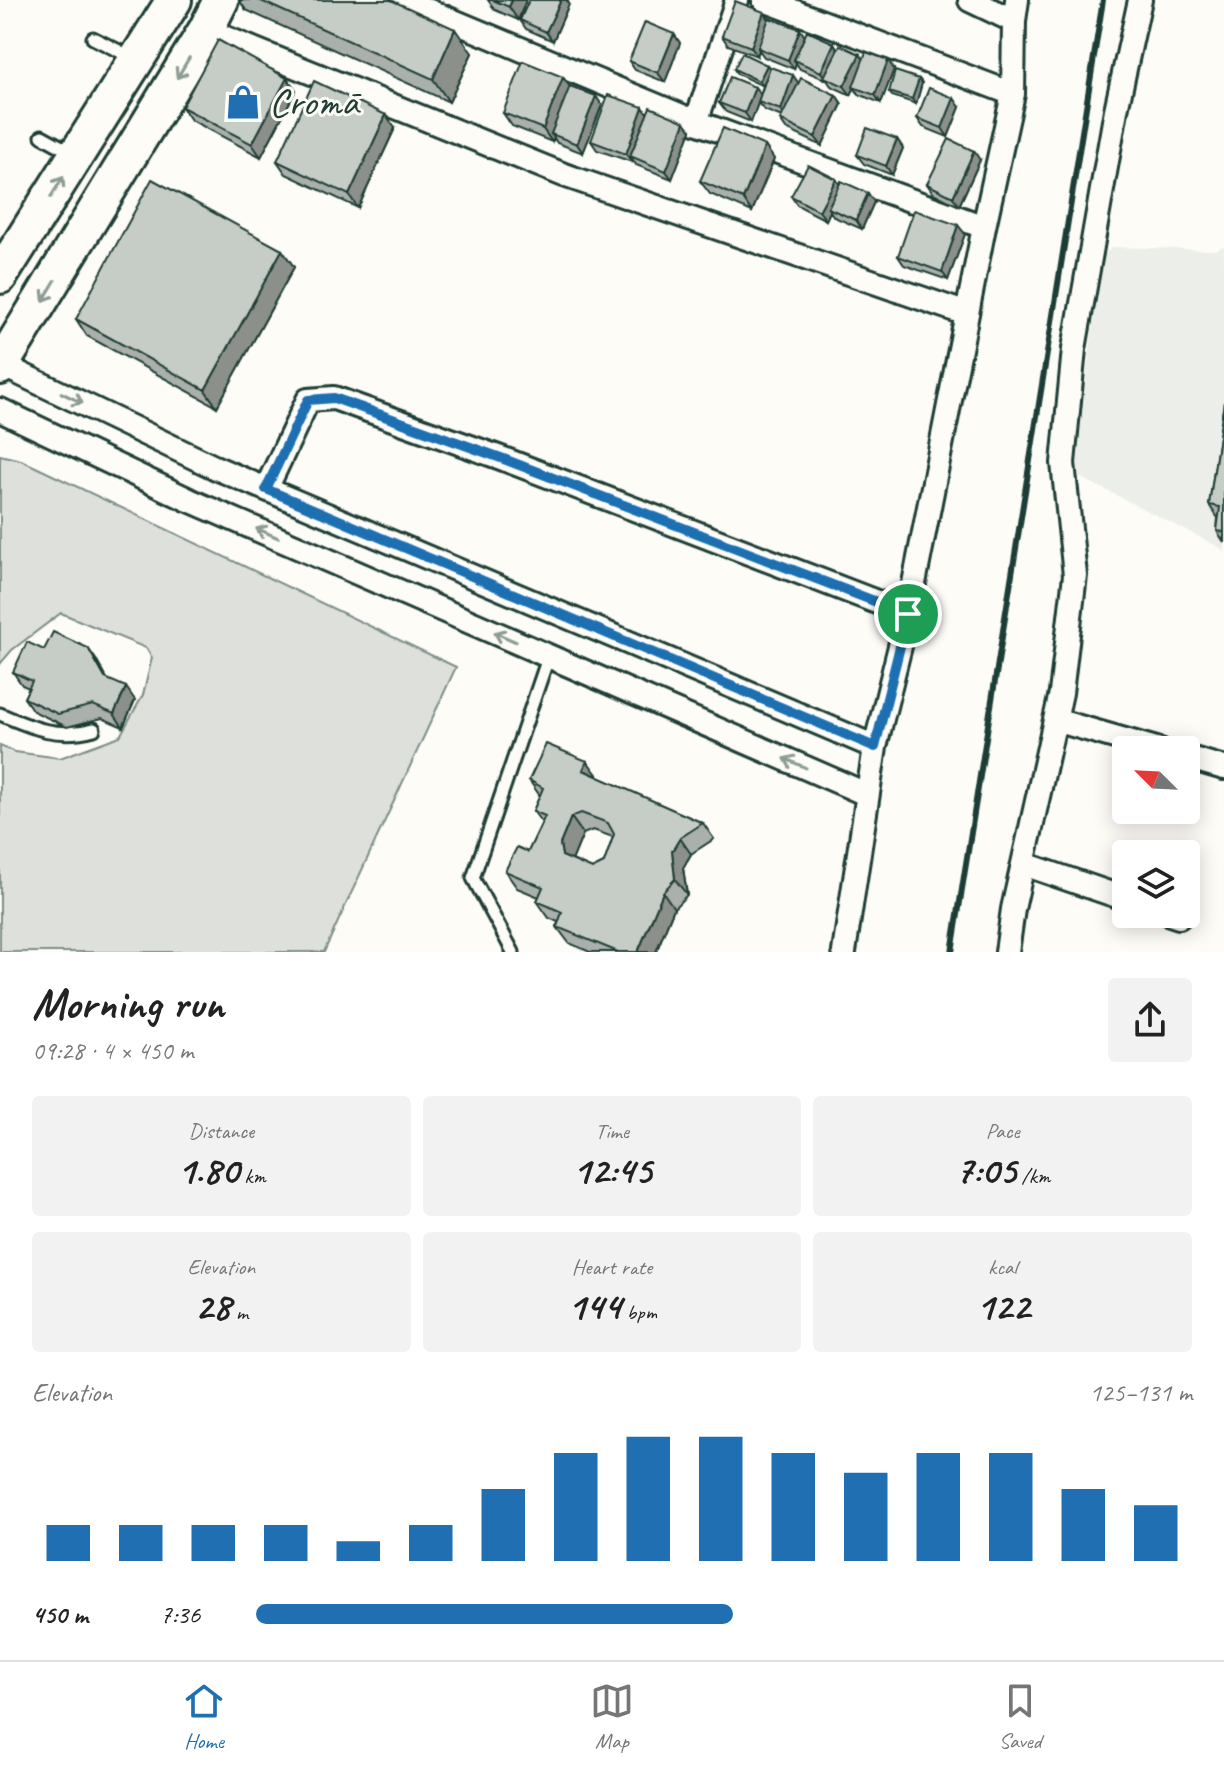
<!DOCTYPE html>
<html lang="en">
<head>
<meta charset="utf-8">
<style>
  :root { --surface:#fff; --page:#f2f2f2; --text:#222; --muted:#767676; --line:#e0e0e0; --accent:#1f6fb2 }
  body { margin:0; font-family:Caveat,sans-serif; background:var(--page); color:var(--text); height:100vh; display:flex; flex-direction:column; font-size:30px; white-space:nowrap }
  * { box-sizing:border-box; margin:0 }
  p { font-size:26px; color:var(--muted) }
  .icon { flex:none; width:44px; height:44px; fill:none; stroke:currentColor; stroke-width:2; stroke-linecap:round; stroke-linejoin:round }
  .map { position:relative; height:952px; overflow:hidden }
  .panel { display:flex; flex-direction:column; background:var(--surface); flex:1 }
  .panel>* { flex:none }
  .needle { width:52px; rotate:294deg }
  .controls { position:absolute; left:1112px; top:736px; display:grid; gap:16px }
  .controls a { display:grid; place-items:center; width:88px; height:88px; border-radius:8px; background:var(--surface); box-shadow:0 4px 20px #0003; font-size:40px }
  .pin { position:absolute; display:grid; place-items:center; width:68px; height:68px; color:#fff; margin:-34px; border:4px solid #fff; border-radius:50%; box-shadow:0 2px 8px #0007 }
  .round { display:grid; place-items:center; flex:none; width:84px; height:84px; border-radius:8px; background:var(--page) }
  .summary { display:flex; align-items:center; justify-content:space-between; height:136px; padding:0 32px }
  h1 { font-size:44px; font-weight:600; line-height:60px }
  .stats { display:grid; grid-template-columns:repeat(3,1fr); gap:12px; height:136px; padding:8px 32px }
  .stats div { display:grid; align-content:center; border-radius:8px; background:var(--page); text-align:center }
  .stats b { font-size:40px; font-weight:600 }
  .stats small { font-size:22px; font-weight:400 }
  .stats p { font-size:22px }
  .chart { height:224px; padding:16px 32px }
  .chart p { display:flex; justify-content:space-between }
  .chart svg { width:100%; height:144px; margin-top:8px; stroke:var(--accent); stroke-width:6 }
  ul { padding:0 32px; list-style:none; font-size:26px }
  li { display:grid; grid-template-columns:128px 96px 1fr; align-items:center; height:60px }
  li i { height:20px; border-radius:10px; background:var(--accent) }
  .tab-bar { display:flex; justify-content:space-around; align-items:center; height:112px; border-top:2px solid var(--line); background:var(--surface); font-size:22px; color:var(--muted) }
  .tab-bar a { display:grid; justify-items:center; gap:4px }
  .tab-bar .current { color:var(--accent) }
  .map>svg:first-child { display:block }
  .built { fill:#eceee9 }
  .green { fill:#dde0db; stroke:#7e8e88; stroke-width:2 }
  .lines { fill:none; stroke-linecap:round; stroke-linejoin:round }
  .lane-casing { stroke:#1f3d34; stroke-width:17 }
  .street-casing { stroke:#1f3d34; stroke-width:28 }
  .primary-casing { stroke:#1f3d34; stroke-width:40 }
  .lane { stroke:#fdfcf7; stroke-width:11 }
  .street { stroke:#fdfcf7; stroke-width:22 }
  .primary { stroke:#fdfcf7; stroke-width:34 }
  .rail { stroke:#1f3d34; stroke-width:6 }
  .wall { fill:#aab0ab; stroke:#1f3d34; stroke-width:2; fill-rule:evenodd }
  .shaded-wall { fill:#8b908b; stroke:#1f3d34; stroke-width:2 }
  .building { fill:#c6cdc7; stroke:#1f3d34; stroke-width:2; fill-rule:evenodd }
  .oneway { stroke:#8e9c96 }
  .route-casing { stroke:#fff; stroke-width:16 }
  .route { stroke:#1f6fb2; stroke-width:10 }
  .labels { text-anchor:middle; dominant-baseline:central; stroke-width:6; stroke-linejoin:round; paint-order:stroke }
  .poi-label { font-size:40px; fill:#1f3d34; stroke:#fdfcf7; text-anchor:start }
</style>
</head>
<body>
<div class="map">
<svg width="1224" height="952" viewBox="0 0 1224 952">
  <rect width="100%" height="100%" fill="#fdfcf7"/>
  <filter id="ink" filterUnits="userSpaceOnUse"><feTurbulence type="fractalNoise" baseFrequency=".0125" numOctaves="2"/><feDisplacementMap in="SourceGraphic" scale="16" xChannelSelector="R" yChannelSelector="G"/><feConvolveMatrix kernelMatrix="1 2 1 2 8 2 1 2 1" color-interpolation-filters="sRGB"/></filter>
  <g filter="url(#ink)">
    <!-- built -->
    <path class="built" d="M1224 246V552L1219 547 1080 477 1076 457 1102 256 1113 247 1215 250Z"/>
    <!-- green -->
    <path class="green" d="M0 455 21 460 456 667 324 952H0V746L15 752 60 758 120 736 143 695 152 658 146 648 61 613 12 650 0 664Z"/>
    <g class="lines">
      <!-- lane casing -->
      <g class="lane-casing">
        <path id="lane" d="M93 38 133 58
          M42 136 73 153
          M0 714C32 728 59 739 94 729
          M513 952 473 878 549 655"/>
      </g>
      <!-- street casing -->
      <g class="street-casing">
        <path id="street" d="M403 0 696 122 984 227
          M764 0 1013 94
          M970 0 1014 21
          M206 30 564 175 967 314
          M696 122 737 0
          M0 364 214 467 875 747
          M0 410 189 500 866 794
          M266 489 308 400 334 398 501 458 908 614
          M1055 720 1160 750
          M1186 757 1224 768
          M1024 864 1126 899
          M1170 914 1179 917
          M844 952 875 747 908 614 984 227 1013 94 1014 21 1017 0
          M1007 952 1013 909 1061 693 1075 575 1063 463 1074 349 1116 110 1140 0"/>
      </g>
      <!-- primary casing -->
      <g class="primary-casing">
        <path id="primary" d="M0 276 174 0
          M0 367 206 30 221 0"/>
      </g>
      <!-- lane -->
      <use href="#lane" class="lane"/>
      <!-- street -->
      <use href="#street" class="street"/>
      <!-- primary -->
      <use href="#primary" class="primary"/>
      <!-- rail -->
      <path class="rail" d="M952 952 1103 0"/>
    </g>
    <!-- wall -->
    <path class="wall" d="M239 0H391L472 53 449 102 246 10Z
      M488 0H526L518 20 495 10Z
      M529 0H567L569 4 553 41 526 29 520 20Z
      M764 12 769 19 805 36 838 49 860 54 863 59 894 69 881 103 860 95 854 88 851 95 831 86 827 80 800 69 796 63 794 69 764 57 759 50 757 56 728 45 722 36Z
      M674 34 680 43 665 82 635 70 629 61Z
      M767 65 770 68 798 83 836 95 842 104 822 146 786 129 780 120 782 117 764 110 758 103 751 122 726 112 719 103 760 94 767 77 763 86 737 74 734 69Z
      M287 78 296 90 261 157 191 120 182 107Z
      M919 79 922 83 916 104 892 96 889 92Z
      M570 86 602 105 583 153 557 143 554 138 552 142 512 126 503 113Z
      M643 107 647 114 691 130 672 179 636 165 633 160 632 162 597 150 591 141Z
      M960 107 948 137 923 127 917 118Z
      M395 128 358 208 286 174 277 161Z
      M897 139 903 148 892 175 864 164 857 155Z
      M765 146 774 159 752 212 710 194 700 181Z
      M980 160 959 206 933 193 927 184Z
      M836 179 839 184 874 202 862 229 834 217 830 211 826 220 797 205 791 196Z
      M965 234 948 280 904 265 898 256Z
      M282 250 294 267 217 407 87 336 76 319Z
      M1224 402V542L1217 531 1218 518 1209 505Z
      M44 650 97 661 107 679 135 700 123 727 102 718 67 727 33 711 24 698 29 688 22 685 13 672Z
      M587 761 598 777 703 823 714 839 691 854 683 868 687 895 674 908 656 952H590L569 943 557 927 558 922 549 918 537 901 539 897 517 888 505 871 528 852 542 823 533 811 540 796 529 780ZM593 830 613 837 604 863 592 869 572 860 583 834Z"/>
    <!-- shaded-wall -->
    <path class="shaded-wall" d="M512 0H526L518 20 509 7Z
      M561 0H567L569 4 553 41 546 32Z
      M764 12 770 21 758 48 759 50 757 56 751 47Z
      M455 29 472 53 449 102 433 79Z
      M800 29 806 38 794 60 796 63 794 69 788 60Z
      M674 34 680 43 665 82 658 73Z
      M834 43 840 52 825 77 821 72Z
      M860 54 866 63 851 95 844 86Z
      M888 60 894 69 881 103 875 95Z
      M767 65 770 69 763 86 759 81Z
      M793 75 799 84 787 119 781 110Z
      M563 77 572 90 551 134 554 138 552 142 543 129Z
      M287 78 296 90 261 157 252 144Z
      M919 79 922 83 916 104 912 99Z
      M755 87 761 95 751 122 745 113Z
      M836 95 842 104 822 146 815 137Z
      M596 96 602 105 583 153 577 144Z
      M954 98 960 107 948 137 942 128Z
      M643 107 649 116 630 156 633 160 632 162 626 154Z
      M386 115 395 128 358 208 349 195Z
      M685 122 691 130 672 179 666 171Z
      M897 139 903 148 892 175 886 166Z
      M765 146 774 159 752 212 743 199Z
      M974 151 980 160 959 206 953 197Z
      M836 179 842 188 828 208 830 211 826 220 819 211Z
      M868 193 874 202 862 229 856 220Z
      M958 225 965 234 948 280 942 272Z
      M282 250 294 267 217 407 205 390Z
      M88 648 97 661 114 691 105 678Z
      M126 687 135 700 123 727 114 714Z
      M587 761 599 777 583 770Z
      M571 817 583 834 572 861 562 856 560 844Z
      M680 838 691 854 683 868 687 895 675 879 672 851Z
      M663 892 674 908 656 952H638Z"/>
    <!-- building -->
    <path class="building" d="M259 0H391L455 29 433 79Z
      M493 0H512L509 7Z
      M529 0H561L546 32 520 20Z
      M735 1 764 12 751 47 722 36Z
      M769 18 800 29 788 60 758 48Z
      M645 22 674 34 658 73 629 61Z
      M807 31 834 43 821 72 794 60Z
      M218 40 287 78 252 144 182 107Z
      M840 45 860 54 844 86 824 77Z
      M866 52 888 60 875 95 853 87Z
      M742 53 767 65 759 81 734 69Z
      M523 61 563 77 543 129 503 113Z
      M770 67 793 75 781 110 758 102Z
      M895 71 919 79 912 99 889 92Z
      M730 77 755 87 745 113 719 103Z
      M801 78 836 95 815 137 780 120Z
      M314 81 386 115 349 195 277 161Z
      M570 86 596 96 577 144 551 134Z
      M929 88 954 98 942 128 917 118Z
      M608 95 643 107 626 154 591 141Z
      M650 107 685 122 666 171 630 156Z
      M723 128 765 146 743 199 700 181Z
      M867 128 897 139 886 166 857 155Z
      M949 139 974 151 953 197 927 184Z
      M808 165 836 179 819 211 791 196Z
      M152 179 282 250 205 390 76 319Z
      M841 181 868 193 856 220 828 208Z
      M914 210 958 225 942 272 898 256Z
      M1224 402V532L1217 531 1220 507 1209 505Z
      M53 632 88 648 105 678 126 687 114 714 93 705 58 714 24 698 32 681 13 672 27 642 44 650Z
      M546 744 587 761 583 770 703 823 680 838 672 851 675 879 663 892 638 952H618L557 927 562 912 537 901 543 887 505 871 517 847 528 852 545 816 533 811 543 788 529 780ZM581 813 608 823 614 834 604 863 592 869 562 856 560 844 571 817Z"/>
    <!-- one-way arrows -->
    <defs><path id="oneway-shaft" d="M-6 0H5M1.5-3L5.5 0L1.5 3" fill="none" stroke-width="1.6" stroke-linecap="round" stroke-linejoin="round" transform="scale(2)"/></defs>
    <g class="oneway">
      <use href="#oneway-shaft" transform="translate(183 68) rotate(121)"/>
      <use href="#oneway-shaft" transform="translate(57 187) rotate(-58)"/>
      <use href="#oneway-shaft" transform="translate(49 291) rotate(121)"/>
      <use href="#oneway-shaft" transform="translate(72 398) rotate(26)"/>
      <use href="#oneway-shaft" transform="translate(267 533) rotate(-157)"/>
      <use href="#oneway-shaft" transform="translate(505 637) rotate(-157)"/>
      <use href="#oneway-shaft" transform="translate(795 763) rotate(-156)"/>
    </g>
  </g>
  <g class="lines" filter="url(#ink)">
    <!-- route casing -->
    <g class="route-casing">
      <path id="route" d="M334 398 501 458 908 614 875 747 266 489 308 400Z"/>
    </g>
    <!-- route -->
    <use href="#route" class="route"/>
  </g>
  <!-- icons -->
  <defs>
    <g id="shop-bare" transform="scale(2.76)"><path d="M-5-2.5h2.3a2.7 3.5 0 0 1 5.4 0H5L5.5 6h-11ZM-1.5-2.5h3a1.5 2.3 0 0 0-3 0Z" fill="#1f6fb2" stroke="#fdfcf7" stroke-width="2.5" paint-order="stroke"/></g>
  </defs>
  <g fill-rule="evenodd">
    <use href="#shop-bare" x="243" y="102"/>
  </g>
  <g class="labels">
    <!-- poi labels -->
    <g class="poi-label">
      <text x="269" y="102">Cromā</text>
    </g>
  </g>
</svg>
<div class="controls">
<a><svg class="needle" viewBox="-14 -14 28 28"><path d="M0-13l5 13h-10z" fill="#e53935"/><path d="M0 13l5-13h-10z" fill="#767676"/></svg></a>
<a><svg class="icon" aria-label="layers" viewBox="0 0 24 24"><path d="M12 4l9 5-9 5-9-5zM3 14l9 5 9-5"/></svg></a>
</div>
<div class="pin" style="left:908px;top:614px;background:#1e9e55"><svg class="icon" aria-label="arrive" viewBox="0 0 24 24"><path d="M6 21V4h12l-3 4 3 4H6"/></svg></div>
</div>
<section class="panel">
<div class="summary"><div><h1>Morning run</h1><p>09:28 · 4 × 450 m</p></div><a class="round"><svg class="icon" aria-label="share" viewBox="0 0 24 24"><path d="M12 15V3M7 8l5-5 5 5M5 13v7h14v-7"/></svg></a></div>
<div class="stats">
<div><p>Distance</p><b>1.80<small> km</small></b></div>
<div><p>Time</p><b>12:45</b></div>
<div><p>Pace</p><b>7:05<small> /km</small></b></div>
</div>
<div class="stats">
<div><p>Elevation</p><b>28<small> m</small></b></div>
<div><p>Heart rate</p><b>144<small> bpm</small></b></div>
<div><p>kcal</p><b>122</b></div>
</div>
<div class="chart"><p><span>Elevation</span>125–131 m</p>
<svg viewBox="0 0 160 44" preserveAspectRatio="none"><path d="M5 44V33M15 44V33M25 44V33M35 44V33M45 44V38M55 44V33M65 44V22M75 44V11M85 44V6M95 44V6M105 44V11M115 44V17M125 44V11M135 44V11M145 44V22M155 44V27"/></svg>
</div>
<ul>
<li><b>450 m</b>7:36<i style="width:51%"></i></li>
</ul>
</section>
<nav class="tab-bar">
<a class="current"><svg class="icon" aria-label="home" viewBox="0 0 24 24"><path d="M3 11l9-7 9 7M6 9v11h12V9"/></svg>Home</a>
<a><svg class="icon" aria-label="map" viewBox="0 0 24 24"><path d="M3 6l6-2 6 2 6-2v14l-6 2-6-2-6 2zM9 4v14M15 6v14"/></svg>Map</a>
<a><svg class="icon" aria-label="saved" viewBox="0 0 24 24"><path d="M7 4h10v16l-5-4-5 4z"/></svg>Saved</a>
</nav>
</body>
</html>
